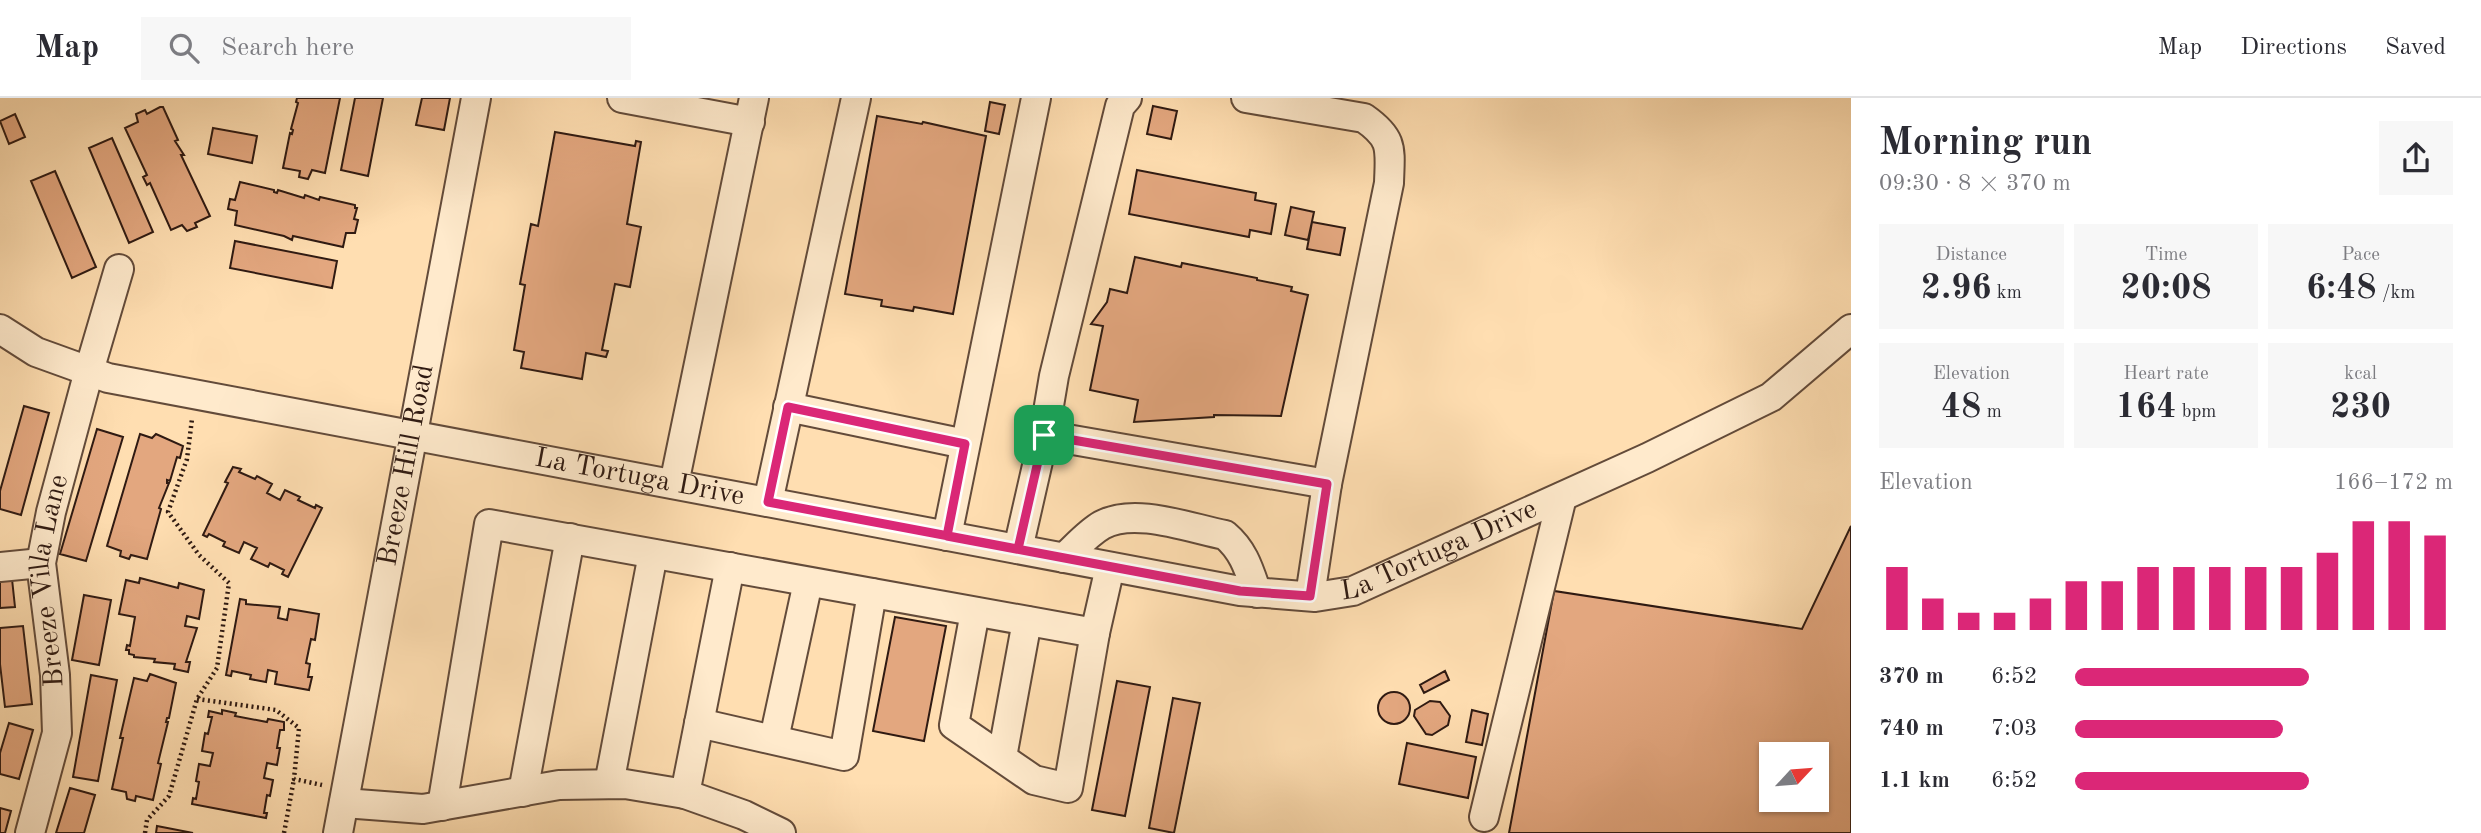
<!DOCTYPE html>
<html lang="en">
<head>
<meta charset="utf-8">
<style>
  :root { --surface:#fff; --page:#f7f7f7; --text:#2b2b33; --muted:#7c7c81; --line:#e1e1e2; --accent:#db2777 }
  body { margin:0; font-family:"Old Standard TT",serif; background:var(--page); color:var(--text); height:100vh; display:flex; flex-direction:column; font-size:26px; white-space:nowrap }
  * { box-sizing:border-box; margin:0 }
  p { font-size:23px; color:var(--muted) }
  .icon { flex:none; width:38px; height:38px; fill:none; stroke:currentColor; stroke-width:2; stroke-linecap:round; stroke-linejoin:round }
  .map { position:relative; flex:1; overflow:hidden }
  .drawer { display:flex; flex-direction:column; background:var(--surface); width:630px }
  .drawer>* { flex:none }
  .needle { width:46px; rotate:64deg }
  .buttons { position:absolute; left:1759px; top:644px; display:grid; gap:14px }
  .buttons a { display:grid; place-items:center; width:70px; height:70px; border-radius:0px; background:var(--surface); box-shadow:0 2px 5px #0004; font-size:35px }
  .pin { position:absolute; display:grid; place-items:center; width:60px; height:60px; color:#fff; margin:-30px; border-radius:14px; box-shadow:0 4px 10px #0006 }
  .round { display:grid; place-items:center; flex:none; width:74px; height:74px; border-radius:0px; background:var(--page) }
  .headline { display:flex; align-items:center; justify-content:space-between; height:119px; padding:0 28px }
  h1 { font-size:38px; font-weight:600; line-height:52px }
  .stats { display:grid; grid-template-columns:repeat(3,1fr); gap:10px; height:119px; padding:7px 28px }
  .stats div { display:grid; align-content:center; border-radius:0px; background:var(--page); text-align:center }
  .stats b { font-size:35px; font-weight:600 }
  .stats small { font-size:19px; font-weight:400 }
  .stats p { font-size:19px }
  .chart { height:196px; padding:14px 28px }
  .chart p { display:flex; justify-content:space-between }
  .chart svg { width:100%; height:126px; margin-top:7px; stroke:var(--accent); stroke-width:6 }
  ul { padding:0 28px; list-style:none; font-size:23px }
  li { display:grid; grid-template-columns:112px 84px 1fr; align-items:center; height:52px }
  li i { height:18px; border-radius:9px; background:var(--accent) }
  header { display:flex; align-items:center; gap:42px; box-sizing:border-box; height:98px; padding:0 35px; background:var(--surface); border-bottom:2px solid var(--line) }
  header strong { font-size:33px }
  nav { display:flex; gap:38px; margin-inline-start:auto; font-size:24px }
  .search { width:490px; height:63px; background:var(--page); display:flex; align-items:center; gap:18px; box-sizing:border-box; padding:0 24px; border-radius:0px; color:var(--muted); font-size:26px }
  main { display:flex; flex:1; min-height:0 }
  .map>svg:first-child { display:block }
  .building { fill:#e3a77f; stroke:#2f1a12; stroke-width:2; fill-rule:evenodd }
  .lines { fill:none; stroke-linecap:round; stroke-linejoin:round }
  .minor-casing { stroke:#634b3a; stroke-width:32 }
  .path { stroke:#2f1a12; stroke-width:4.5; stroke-dasharray:2 3.5; stroke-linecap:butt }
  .minor { stroke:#ffeacc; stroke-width:28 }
  .route-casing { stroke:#fff; stroke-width:14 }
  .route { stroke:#db2777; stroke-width:9 }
  .labels { text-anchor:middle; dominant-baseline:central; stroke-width:6; stroke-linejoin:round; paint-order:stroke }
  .street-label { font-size:28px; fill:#2f1a12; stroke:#ffeacc }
</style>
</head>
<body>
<header>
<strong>Map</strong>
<div class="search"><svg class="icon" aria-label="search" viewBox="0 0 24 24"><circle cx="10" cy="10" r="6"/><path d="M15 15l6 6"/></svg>Search here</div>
<nav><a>Map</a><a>Directions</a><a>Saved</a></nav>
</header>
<main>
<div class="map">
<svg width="1851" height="735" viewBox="0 0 1851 735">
  <rect width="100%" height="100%" fill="#ffdeb1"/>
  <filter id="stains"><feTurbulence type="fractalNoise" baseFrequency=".00286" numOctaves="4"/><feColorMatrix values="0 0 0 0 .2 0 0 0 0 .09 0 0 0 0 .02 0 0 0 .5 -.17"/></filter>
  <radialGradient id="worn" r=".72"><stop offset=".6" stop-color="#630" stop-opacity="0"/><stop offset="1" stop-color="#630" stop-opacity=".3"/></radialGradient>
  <!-- building -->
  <path class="building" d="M297 0H340L325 75 312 72 308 81 299 79 300 73 283 70 290 35 292 36 293 32 291 31 298 5 296 4Z
    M355 0H383L368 78 341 72Z
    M422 0H450L444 32 416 27Z
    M990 4 1005 7 999 36 985 33Z
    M1153 8 1177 13 1171 41 1147 36Z
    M160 9H163L178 42 175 43 184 57H181L210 118 195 125 197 129 187 133 182 127 171 132 150 85 147 87 143 79 147 77 125 30 138 24 136 16 145 12 147 16Z
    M15 16 25 39 9 46 0 23Z
    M877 18 922 26 923 24 986 38 953 216 914 209 913 213 881 208 882 202 845 196Z
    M213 30 257 38 252 65 208 56Z
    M555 34 635 48 636 43 641 44 627 126 641 129 630 189 615 186 602 252 608 253 606 259 586 255 582 281 521 270 524 254 514 252 525 187 520 186 531 126 538 128Z
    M112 40 153 134 129 145 89 50Z
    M1137 72 1256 95 1255 102 1276 106 1271 136 1250 132 1249 139 1129 116Z
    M55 73 96 169 72 180 31 83Z
    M240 84 274 92V94L277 95 278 92 304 100 305 97 319 102 320 99 355 107V110H357L354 121 358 122 355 135H346L343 149 293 138 292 142 284 138 235 127 237 113 228 111 230 101 235 102Z
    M1291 109 1314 114 1308 142 1285 137Z
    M1312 124 1345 130 1340 157 1307 151Z
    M235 143 337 163 332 190 230 170Z
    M1135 159 1181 169 1182 165 1257 180V182L1292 189 1291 193 1308 197 1281 318 1214 317V319L1134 324 1138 302 1090 292 1103 228 1091 226 1107 204 1110 191 1127 195Z
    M24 308 49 315 21 417 0 411V393Z
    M97 331 123 339 86 463 60 456Z
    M140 336 152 340 156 336 183 348 180 360 177 359 170 383 167 382V385H169L159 410 161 411 147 461 131 457 129 461 120 458 121 453 107 448Z
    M233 369 241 371 239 374 255 381 257 378 272 386 267 395 280 402 285 392 300 399 298 402 315 410 316 407 322 410 288 479 282 476 284 472 270 465 268 469 251 461 257 450 244 444 239 455 223 448 225 444 209 436 207 439 203 437 228 385 225 384Z
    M1851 428V735H1509L1554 493 1802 531ZM1771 656H1816V702H1771Z
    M140 480 178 490 179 485 204 492 199 521 187 518 185 528 197 530 186 564H190L188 574 174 571 175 566 154 564 155 561 134 559V557L129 556V552H126L127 547 130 548 135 519 119 516 126 482 139 485Z
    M12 481 15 509 0 510V483Z
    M84 497 111 502 99 567 72 562Z
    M240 501 246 502V506L280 509 278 520 287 522 289 511 319 516 315 542 311 541 306 565 310 566 308 579H312L309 592 275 586 277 574 268 572 266 584 250 581 251 577 232 573 231 578 226 577Z
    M895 519 946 528 924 643 873 633Z
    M23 528 32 606 5 609 0 566V530Z
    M1445 573 1449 582 1424 595 1420 587Z
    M150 576 176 585 169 620H167L166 624H168L158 665 161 666 153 702 136 698 135 703 127 701 126 694 112 691 123 640H120L134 580 147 583Z
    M91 577 117 582 98 683 73 679Z
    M1117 583 1150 589 1125 718 1092 712Z
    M1378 610a16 16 0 1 1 32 0a16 16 0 1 1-32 0Z
    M1173 600 1200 605 1174 735 1149 730Z
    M1430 603 1440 604 1450 618 1448 627 1432 637 1426 636 1414 618 1415 612Z
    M222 612 236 615 235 618 267 624 268 621 284 624V632H280L277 650H280L277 667 267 665 264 680 273 682 270 698 267 697 264 715H267L266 720 192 706 193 700 196 701 199 684 196 683 199 666 210 668 213 655 202 653 205 635 208 636 212 619H208L209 613 222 616Z
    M1472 612 1488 616 1482 647 1466 644Z
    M9 625 33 632 19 681 0 676V655Z
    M1407 645 1476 659 1468 700 1399 686Z
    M70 690 95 697 84 735H56Z
    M0 710 11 713 5 735H0Z
    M157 728 193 735H156Z"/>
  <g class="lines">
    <!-- minor casing -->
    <g class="minor-casing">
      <g id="minor">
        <path d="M622 0 750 24"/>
        <path d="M1246 0 1364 20C1394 41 1390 51 1389 85L1327 386 1310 498"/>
        <path id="s1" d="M0 231 36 254 108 280 1240 493 1315 499 1353 493 1647 360 1771 299 1851 231"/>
        <path d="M788 309 965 346"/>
        <path d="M1044 337 1327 386"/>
        <path d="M674 386 754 0"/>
        <path d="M768 404 856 0"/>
        <path d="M947 438 1036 0"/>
        <path d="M1018 451 1044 337 1054 278 1120 8 1127 0"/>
        <path d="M1064 460C1076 449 1088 435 1102 427 1135 409 1189 430 1225 437 1244 453 1249 472 1257 495"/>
        <path d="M0 469 41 465"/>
        <path d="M975 514 954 627 1034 682 1068 690 1095 535"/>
        <path d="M699 625 844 658 872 495"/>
        <path d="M774 641 808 484"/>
        <path d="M1002 659 1027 523"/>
        <path d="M609 686 653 456"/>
        <path d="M523 694 570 440"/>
        <path d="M685 696 730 469"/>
        <path d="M344 705 423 711 559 687 625 686 685 696 744 717 781 735"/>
        <path d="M442 708 489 426 1095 535 1110 469"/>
        <path d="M1484 719 1562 399"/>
        <path id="s2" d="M30 735 57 635 55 577 41 465 51 414 89 273 119 171"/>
        <path id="s3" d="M338 735 476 0"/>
      </g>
    </g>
    <!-- path -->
    <path class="path" d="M197 601 276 612 299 630 294 681 322 687
      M145 735 147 722 169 698 197 601 217 570 229 485 199 457 168 414 187 361 192 321
      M284 735 294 681"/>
    <!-- minor -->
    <use href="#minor" class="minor"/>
  </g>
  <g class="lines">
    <!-- route casing -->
    <g class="route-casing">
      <path id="route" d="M1044 337 1018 451 768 404 788 309 965 346 947 438 1240 493 1310 498 1327 386 1044 337"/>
    </g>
    <!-- route -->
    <use href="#route" class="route"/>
  </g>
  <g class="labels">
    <!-- street labels -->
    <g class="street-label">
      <text stroke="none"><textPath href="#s3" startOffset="374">Breeze Hill Road</textPath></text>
      <text stroke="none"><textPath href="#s1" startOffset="660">La Tortuga Drive</textPath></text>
      <text stroke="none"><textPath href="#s1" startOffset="1479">La Tortuga Drive</textPath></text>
      <text stroke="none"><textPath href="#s2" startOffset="257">Breeze Villa Lane</textPath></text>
    </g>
  </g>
  <rect width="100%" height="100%" filter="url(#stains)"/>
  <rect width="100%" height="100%" fill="url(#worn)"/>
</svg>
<div class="buttons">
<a><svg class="needle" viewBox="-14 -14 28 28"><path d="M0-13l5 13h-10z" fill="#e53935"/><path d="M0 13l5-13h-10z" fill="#7c7c81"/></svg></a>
</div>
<div class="pin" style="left:1044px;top:337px;background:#1e9e55"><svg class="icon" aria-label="arrive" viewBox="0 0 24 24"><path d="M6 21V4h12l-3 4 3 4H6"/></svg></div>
</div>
<section class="drawer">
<div class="headline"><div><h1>Morning run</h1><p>09:30 · 8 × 370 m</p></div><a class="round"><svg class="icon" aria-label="share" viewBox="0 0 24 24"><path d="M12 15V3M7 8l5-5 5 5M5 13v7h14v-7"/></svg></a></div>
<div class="stats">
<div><p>Distance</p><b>2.96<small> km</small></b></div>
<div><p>Time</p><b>20:08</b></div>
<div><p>Pace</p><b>6:48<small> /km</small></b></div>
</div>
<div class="stats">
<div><p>Elevation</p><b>48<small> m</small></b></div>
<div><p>Heart rate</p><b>164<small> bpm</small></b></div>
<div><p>kcal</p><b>230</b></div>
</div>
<div class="chart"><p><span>Elevation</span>166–172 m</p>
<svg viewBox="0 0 160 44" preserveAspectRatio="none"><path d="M5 44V22M15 44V33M25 44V38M35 44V38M45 44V33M55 44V27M65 44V27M75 44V22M85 44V22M95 44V22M105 44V22M115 44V22M125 44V17M135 44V6M145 44V6M155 44V11"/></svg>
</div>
<ul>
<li><b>370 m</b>6:52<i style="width:62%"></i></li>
<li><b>740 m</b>7:03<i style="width:55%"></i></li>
<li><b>1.1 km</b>6:52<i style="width:62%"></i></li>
</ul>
</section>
</main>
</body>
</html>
